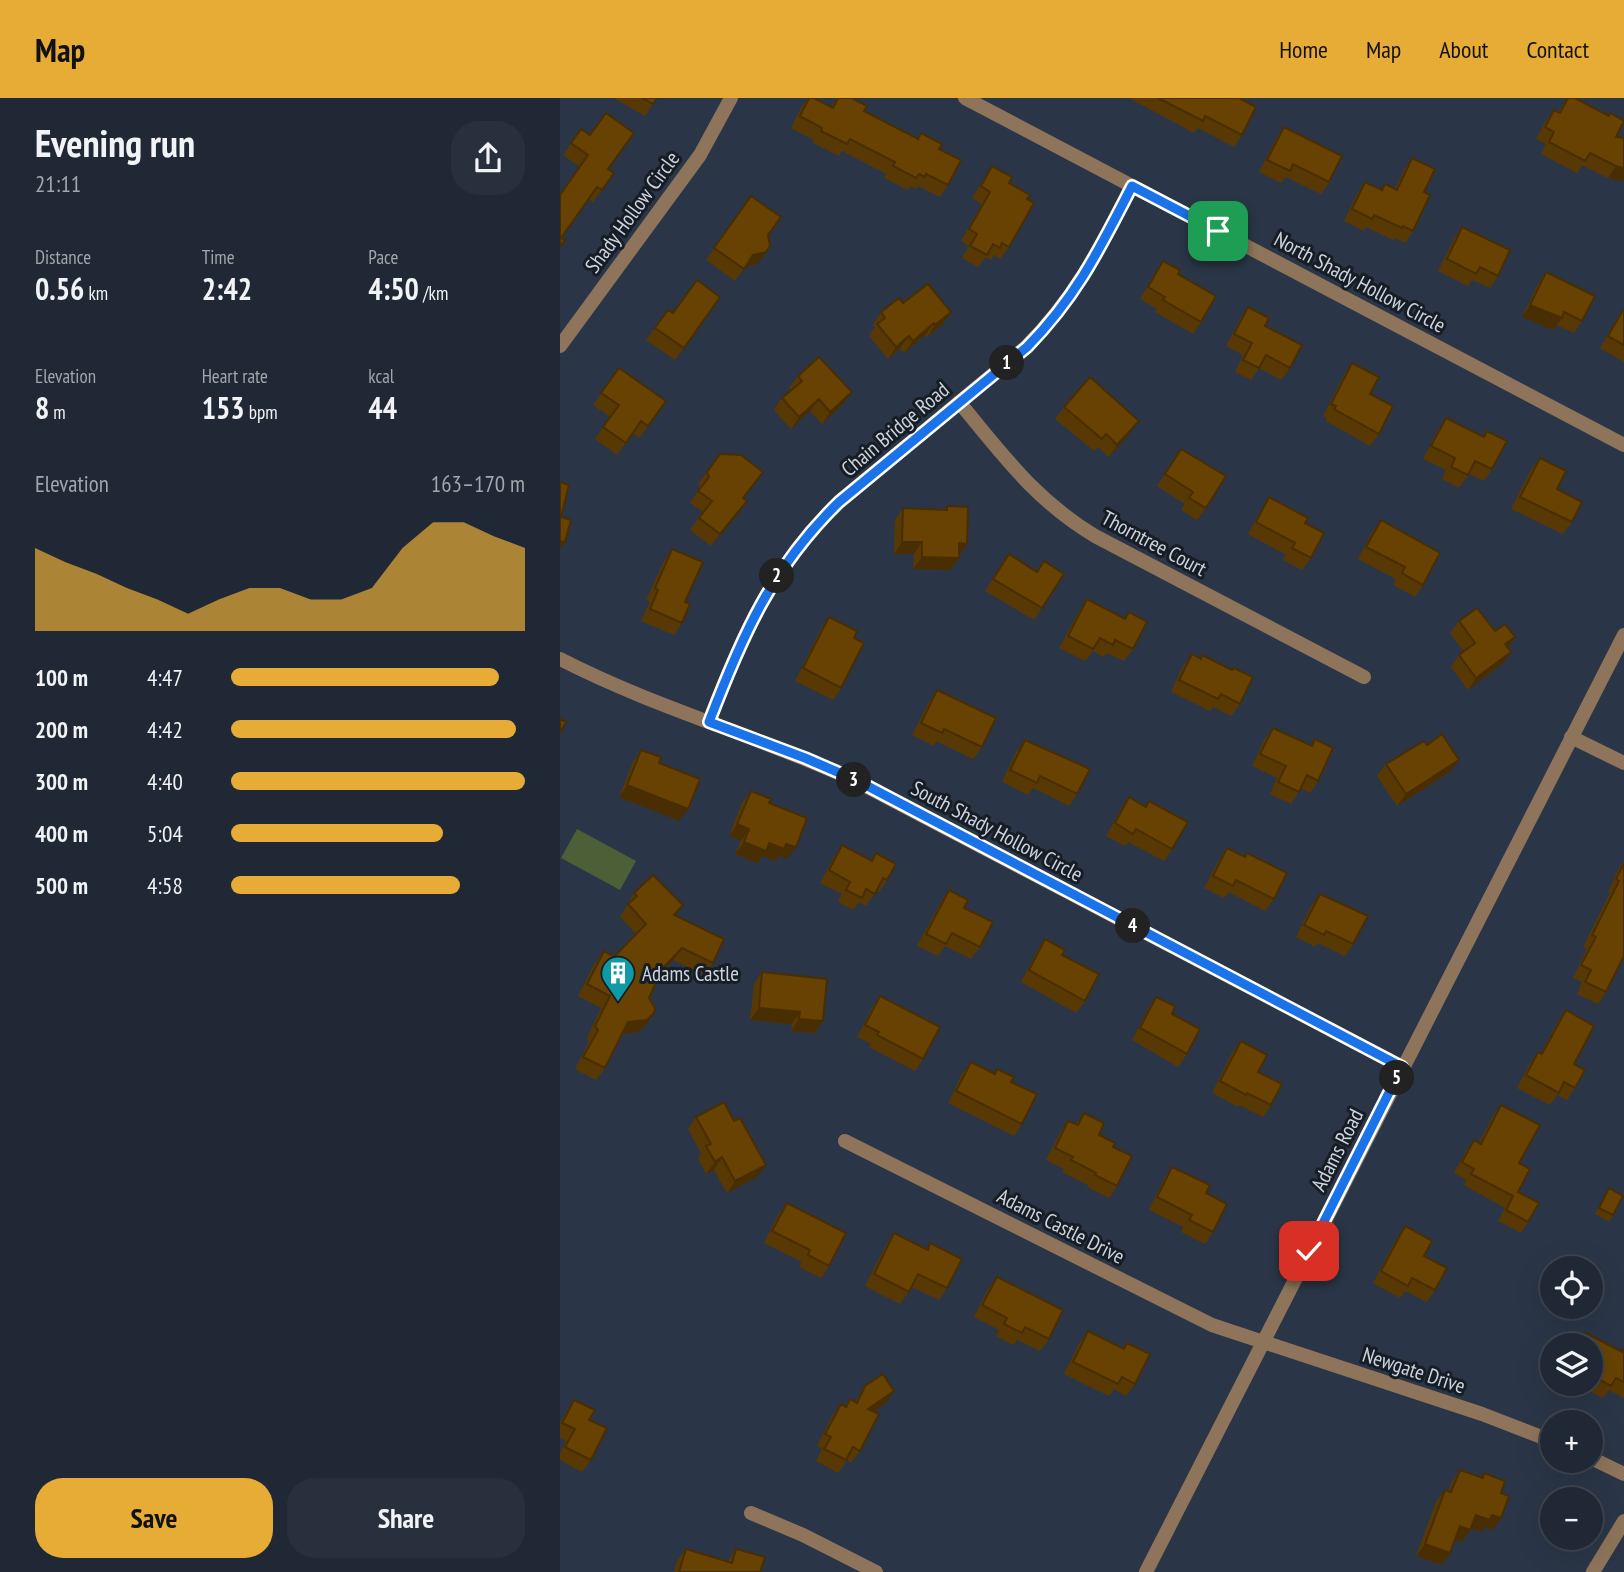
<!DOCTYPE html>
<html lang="en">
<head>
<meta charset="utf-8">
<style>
  :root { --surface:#202835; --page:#28303d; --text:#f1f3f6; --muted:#a2a6ad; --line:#3d4450; --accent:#e6ac36 }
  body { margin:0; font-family:"PT Sans Narrow",sans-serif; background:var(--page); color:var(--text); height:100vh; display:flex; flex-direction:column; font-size:26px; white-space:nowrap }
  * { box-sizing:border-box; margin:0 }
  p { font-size:23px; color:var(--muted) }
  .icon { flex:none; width:38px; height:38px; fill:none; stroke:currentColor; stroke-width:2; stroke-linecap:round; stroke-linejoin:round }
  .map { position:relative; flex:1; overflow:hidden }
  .drawer { display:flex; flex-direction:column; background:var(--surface); width:560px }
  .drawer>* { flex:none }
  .controls { position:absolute; left:980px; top:1158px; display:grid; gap:14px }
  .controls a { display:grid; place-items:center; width:63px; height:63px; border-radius:50%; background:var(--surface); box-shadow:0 7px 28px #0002,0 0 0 2px var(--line); font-size:35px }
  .pin { position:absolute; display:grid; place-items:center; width:60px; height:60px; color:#fff; margin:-30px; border-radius:14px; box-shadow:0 4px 10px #0006 }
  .km { position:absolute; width:35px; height:35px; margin:-18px; border-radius:50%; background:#222; color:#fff; font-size:19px; line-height:35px; text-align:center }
  .round { display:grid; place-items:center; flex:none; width:74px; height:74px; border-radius:28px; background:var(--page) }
  .summary { display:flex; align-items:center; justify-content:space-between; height:119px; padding:0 35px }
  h1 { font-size:38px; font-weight:700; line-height:52px }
  .figures { display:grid; grid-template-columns:repeat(3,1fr); gap:10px; height:119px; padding:7px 35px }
  .figures div { display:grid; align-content:center }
  .figures b { font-size:30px; font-weight:700 }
  .figures small { font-size:19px; font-weight:400 }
  .figures p { font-size:19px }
  .chart { height:196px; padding:14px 35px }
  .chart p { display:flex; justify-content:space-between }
  .chart svg { width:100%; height:126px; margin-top:7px; fill:var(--accent); opacity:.7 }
  .primary-button { display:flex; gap:14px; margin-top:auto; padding:14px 35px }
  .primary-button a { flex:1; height:80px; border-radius:28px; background:var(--accent); color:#111; font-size:28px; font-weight:700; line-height:80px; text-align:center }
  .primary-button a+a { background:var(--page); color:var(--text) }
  ul { padding:0 35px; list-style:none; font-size:23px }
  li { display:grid; grid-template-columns:112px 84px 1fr; align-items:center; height:52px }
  li i { height:18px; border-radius:9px; background:var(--accent) }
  header { display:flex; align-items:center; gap:42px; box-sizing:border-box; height:98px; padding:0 35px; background:var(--accent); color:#111 }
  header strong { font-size:33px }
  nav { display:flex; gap:38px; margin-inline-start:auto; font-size:24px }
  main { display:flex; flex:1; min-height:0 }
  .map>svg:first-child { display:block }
  .green { fill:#4d5f36 }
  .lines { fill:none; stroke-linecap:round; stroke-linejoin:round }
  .minor { stroke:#8d745a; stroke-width:14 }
  .tertiary { stroke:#8d745a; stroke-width:14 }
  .wall { fill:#593903 }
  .shaded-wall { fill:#482e02 }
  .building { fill:#674203; stroke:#482e02; stroke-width:2 }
  .route-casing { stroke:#fff; stroke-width:14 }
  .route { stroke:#1a73e8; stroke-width:9 }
  .labels { text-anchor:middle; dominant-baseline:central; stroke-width:6; stroke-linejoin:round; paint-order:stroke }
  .street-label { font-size:21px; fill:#ccd4df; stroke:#171d25 }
  .poi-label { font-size:21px; fill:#ccd4df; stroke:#171d25; text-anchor:start }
</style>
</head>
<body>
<header>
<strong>Map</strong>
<nav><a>Home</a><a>Map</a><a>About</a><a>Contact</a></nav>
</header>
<main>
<section class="drawer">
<div class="summary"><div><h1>Evening run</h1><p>21:11</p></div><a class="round"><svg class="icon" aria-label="share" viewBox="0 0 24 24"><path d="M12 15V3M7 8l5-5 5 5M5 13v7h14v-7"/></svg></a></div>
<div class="figures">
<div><p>Distance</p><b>0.56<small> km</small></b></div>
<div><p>Time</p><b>2:42</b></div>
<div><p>Pace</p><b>4:50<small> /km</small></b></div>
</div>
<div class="figures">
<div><p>Elevation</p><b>8<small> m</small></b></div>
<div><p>Heart rate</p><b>153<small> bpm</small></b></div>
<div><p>kcal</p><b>44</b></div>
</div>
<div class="chart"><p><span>Elevation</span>163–170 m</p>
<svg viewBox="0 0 160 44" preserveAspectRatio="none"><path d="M0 44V15L10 20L20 24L30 29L40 33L50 38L60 33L70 29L80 29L90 33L100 33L110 29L120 15L130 6L140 6L150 11L160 15V44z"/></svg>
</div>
<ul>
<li><b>100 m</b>4:47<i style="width:91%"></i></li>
<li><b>200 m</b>4:42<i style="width:97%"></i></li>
<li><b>300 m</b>4:40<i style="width:100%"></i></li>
<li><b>400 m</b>5:04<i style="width:72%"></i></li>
<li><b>500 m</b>4:58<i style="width:78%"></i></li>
</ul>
<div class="primary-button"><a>Save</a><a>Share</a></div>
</section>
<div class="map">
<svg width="1064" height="1474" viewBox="0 0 1064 1474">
  <rect width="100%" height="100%" fill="#2a3647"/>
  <!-- green -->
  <path class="green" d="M17 731 76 763 60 792 1 760Z"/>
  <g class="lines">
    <!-- minor -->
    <path class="minor" d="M405 0 1064 347
      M0 248 140 57 171 0
      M399 304C443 357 475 402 535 438L804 579
      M0 561C95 610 199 638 296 683L842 969
      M149 624C182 538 212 469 279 404L466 249C517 198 540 150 572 88
      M1011 639 1064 665
      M285 1043 652 1227 922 1316 992 1343
      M1031 1360 1064 1376
      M191 1415 243 1437 316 1474
      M1033 1474 1064 1423"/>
    <!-- tertiary -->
    <path class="tertiary" d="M586 1474 1064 537"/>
  </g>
  <!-- wall -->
  <path class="wall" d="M56 0H97L85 18 55 1Z
    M248 0 271 9 277 0H292L304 13 357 40 361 35 379 51 388 87 380 99 358 88 356 91 351 88 348 92 324 80 326 76 282 53 279 58 253 45 254 42 231 30 241 10Z
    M569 0H679L682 37 674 49 638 30 634 35Z
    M1007 0 1056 39 1064 83 1048 80 1022 67 1017 75 981 56 986 46 976 41 985 24 994 12 998 14Z
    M724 29 769 84 761 96 726 79 721 85 699 74 716 41Z
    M21 31 48 71 54 75 33 104 29 101 1 140 0 97 20 69 3 57Z
    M852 60 864 94 853 133 845 145 835 140 833 142 806 129 804 133 784 123 797 96 805 84 821 92 825 86 835 91 844 72Z
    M432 68 449 85 467 101 449 149 440 161 434 157 431 162 426 159 418 169 402 160 409 148 401 143 422 106 412 100Z
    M191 98 208 137 198 166 185 169 175 183 146 162Z
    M902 129 938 178 930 190 912 182 908 188 878 173 894 141Z
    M603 163 641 224 633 236 595 214 597 211 580 201 595 175Z
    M986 174 1022 223 1014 235 997 227 993 232 962 219 978 186Z
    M160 199 115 262 86 242 108 212 113 215Z
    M343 205 391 214 383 226 367 239 365 237 344 255 340 250 328 261 309 238 315 229 313 227 321 214Z
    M688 209 705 228 730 270 721 282 699 270 691 282 675 274 683 257 666 248 680 221Z
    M1063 212H1064V264L1040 250 1055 224Z
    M792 265 810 296 819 336 810 348 766 323 767 320 763 318 784 277Z
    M59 270 106 303 79 340 73 335 57 357 35 341 50 319 33 307Z
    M238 278 283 306 262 326 250 313 231 331 214 312 222 300 231 292 229 290Z
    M504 309 570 335 549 359 538 349 534 353 495 321Z
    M886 320 923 339 927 333 932 371 924 383 909 376 899 390 882 381 886 372 863 361 878 332Z
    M621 351 646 410 637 422 621 412 625 406 597 388Z
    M980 360 997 391 1012 424 1003 436 951 411 971 372Z
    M147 374 187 403 151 448 130 432 143 414 130 405 140 390 138 386Z
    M709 399 745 425 751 460 742 472 723 462 726 457 688 436 701 412Z
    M387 408 399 460 390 472 353 471 354 456H334L335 422 343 410 384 412Z
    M821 422 863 487 855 499 833 487 836 481 798 461 812 434Z
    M112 451 125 504 122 525 114 537 81 523 90 504 86 502 104 463Z
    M449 456 482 510 474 522 425 493Z
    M527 501 564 520 569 514 573 551 564 563 547 555 544 559 533 553 525 563 499 550 519 513Z
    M269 519 294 540 281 590 273 602 235 583 261 531Z
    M899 523 955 539 948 550 951 554 942 566 908 592 891 569 899 557 904 554 890 535Z
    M632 556 680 606 671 618 653 609 650 613 611 594 623 568Z
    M377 592 422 649 413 661 376 643 374 648 352 637 369 604Z
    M713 630 750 648 755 641 758 683 750 695 741 690 731 706 710 696 717 680 692 668 704 642Z
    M465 642 517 696 509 708 473 690 468 697 442 684 456 654Z
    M81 652 99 665 119 723 59 699 73 664Z
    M826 666 890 674 837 708 817 678Z
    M191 693 209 705 227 761 219 758 216 763 202 758 197 765 175 756 181 743 169 738 182 705Z
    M569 699 585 708 589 703 612 751 604 763 568 744 565 748 546 738 561 711Z
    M282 747 311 762 316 755 327 782 319 794 316 793 306 808 299 804 293 812 278 804 282 796 260 785 274 759Z
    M667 750 684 759 687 755 714 801 705 813 669 794 664 800 644 790 659 762Z
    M1064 763V849L1046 894 1038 906 1017 896 1022 884 1013 880 1027 851 1023 849 1050 795 1048 794 1058 772Z
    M389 792 404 810 420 849 411 861 385 848 378 858 357 848 381 804Z
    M74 795 116 818 153 865 144 877 113 862 96 881 89 900 94 915 86 927 79 934 62 936 45 970 36 982 15 971 29 944 27 940 41 910 18 898 35 865 44 853 54 859 76 836 60 819Z
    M760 796 793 846 785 858 758 845 755 849 736 839 751 808Z
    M485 841 502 857 525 903 516 915 461 884 477 853Z
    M202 874 263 923 255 935 231 933 232 926 190 922 194 886Z
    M320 898 363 961 355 973 309 949 311 946 297 939 312 910Z
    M596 899 612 916 627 956 618 969 572 942 588 911Z
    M1006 912 1014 966 1015 990 1007 1002 997 997 990 1007 957 990 969 967 978 954 981 956 997 925Z
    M681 943 711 1007 703 1019 679 1007 678 1009 652 995 672 955Z
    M411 964 434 976 437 971 462 1026 454 1038 388 1005 402 976Z
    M941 1007 959 1065 958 1094 968 1124 961 1135 938 1123 945 1110 904 1087 906 1082 894 1075 906 1053 914 1042 919 1045 933 1018Z
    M524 1015 539 1037 553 1049 557 1088 549 1100 527 1089 528 1087 502 1074 504 1071 486 1062 500 1035 508 1023 516 1026Z
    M136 1019 197 1079 167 1095 154 1072 146 1076 138 1060 141 1055 128 1031Z
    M612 1069 646 1095 653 1134 645 1146 621 1134 623 1129 589 1112 604 1081Z
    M1049 1090 1053 1117 1049 1124 1035 1116Z
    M227 1105 269 1168 261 1180 239 1169 242 1164 204 1145 218 1117Z
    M845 1128 864 1158 875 1192 867 1204 845 1193 840 1200 813 1185 837 1140Z
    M334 1135 367 1151 370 1145 387 1190 379 1202 352 1189 340 1206 305 1188 326 1147Z
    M437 1179 489 1241 480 1253 457 1242 453 1247 436 1238 439 1232 414 1219 428 1191Z
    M528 1233 563 1251 567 1245 575 1286 566 1298 554 1291 549 1298 504 1276 519 1246Z
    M1026 1235 1062 1254 1064 1251V1300L1049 1292 1043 1300 1017 1286H1031V1248H1018Z
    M305 1288 326 1305 314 1313 300 1353 291 1365 287 1362 278 1375 256 1363 262 1351 257 1348 272 1318 281 1306 285 1308 290 1301 295 1304Z
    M14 1302 31 1362 22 1374 0 1362V1355L6 1343 0 1340V1325L6 1314Z
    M900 1372 921 1380 924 1375 941 1395V1420L933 1432 925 1429 922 1434 911 1430 902 1444 895 1442 890 1455 882 1467 856 1458 876 1404 885 1392 888 1393 892 1384Z
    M126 1451 168 1463 176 1451 200 1474H114L117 1463Z"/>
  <!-- shaded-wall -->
  <path class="shaded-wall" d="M1056 68 1064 70V83L1048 80Z
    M206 154 198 166 185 169 193 157Z
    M970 207 1002 220 993 232 962 219Z
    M391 214 383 226 367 239 375 227Z
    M374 225 365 237 344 255 353 243Z
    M349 238 340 250 328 261 336 249Z
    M292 294 283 306 262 326 270 314Z
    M259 301 250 313 231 331 239 319Z
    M579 323 570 335 549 359 557 347Z
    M187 403 179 415 151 448 160 436Z
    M0 443 5 444 0 451Z
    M342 444H362L354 456H334Z
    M399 445 407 446 399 458Z
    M362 459 399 460 390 472 353 471Z
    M955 539 947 551 945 546Z
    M951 554 942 566 908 592 916 580Z
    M899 662 890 674 837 708 846 696Z
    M67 687 128 711 119 723 59 699Z
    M177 726 189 731 181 743 169 738Z
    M184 744 226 746 236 749 227 761 219 758 216 763 202 758 197 765 175 756Z
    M122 850 113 862 86 891 94 879Z
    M199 910 240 914 232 926 190 922Z
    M94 915 86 927 79 934 60 936 68 924Z
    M239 921 263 923 255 935 231 933Z
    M162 1059 154 1072 146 1076 155 1064Z
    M206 1067 197 1079 167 1095 175 1083Z
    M334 1293 326 1305 300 1323 308 1311Z
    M916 1417H932L941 1420 933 1432 925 1429 922 1434 907 1429Z
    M900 1428 910 1432 902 1444 892 1440Z
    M865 1446 890 1455 882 1467 856 1458Z"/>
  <!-- building -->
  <path class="building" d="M82 0H97L93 6Z
    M249 0H254L273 10 278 0H292L307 8 304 13 358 41 361 35 382 46 379 51 401 62 388 87 366 76 365 79 359 76 356 80 333 68 335 64 290 41 287 46 261 33 262 30 240 18Z
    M598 0H679L696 9 682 37 645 18 643 23Z
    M1008 0H1015L1049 18 1050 15 1064 23 1056 39 1064 40V70L1056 68 1030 55 1025 63 989 44 994 34 985 29 994 12 1000 15Z
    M46 15 74 35 48 71 54 75 42 92 37 89 1 140 5 142 0 149V97L28 57 11 45 21 31 30 37Z
    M724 29 782 58 769 84 733 66 730 73 707 62Z
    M852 60 875 71 864 94 870 97 853 133 843 128 842 130 814 117 812 121 792 111 805 84 822 92 825 86 837 92Z
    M432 68 452 79 449 85 470 97 467 101 474 105 449 149 442 145 440 150 433 146 427 157 410 148 417 136 409 131 430 94 421 88Z
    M191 98 221 119 208 137 210 148 206 154 193 157 184 171 154 150Z
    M902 129 950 152 938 178 920 169 916 176 887 161Z
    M603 163 620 172 618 176 656 198 641 224 603 202 605 199 588 189Z
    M986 174 1035 198 1022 223 1004 214 1002 220 970 207Z
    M137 182 160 199 124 250 95 230 108 212 113 215Z
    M368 186 391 214 375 227 374 225 353 243 349 238 336 249 317 226 325 220 321 214 339 200 343 205Z
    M688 209 709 220 705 228 742 247 730 270 706 257 699 270 683 262 692 245 674 236Z
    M1063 212H1064V247L1048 238Z
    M259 259 292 294 270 314 259 301 239 319 222 300 242 283 238 278Z
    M792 265 819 279 810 296 833 308 819 336 774 311 776 308 771 306Z
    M59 270 106 303 88 328 81 323 66 345 43 329 59 307 41 295Z
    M530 279 579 323 557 347 546 336 542 341 504 309Z
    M886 320 924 339 927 333 947 343 932 371 915 363 908 377 891 369 895 360 871 348Z
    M621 351 666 378 646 410 629 400 633 394 605 376Z
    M160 356 181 357 203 374 183 400 187 403 160 436 139 420 152 403 138 393 149 379 147 374Z
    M980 360 1006 373 997 391 1022 404 1012 424 960 399Z
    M0 384 9 387 1 419 11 422 5 444 0 443Z
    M709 399 748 420 745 425 764 435 751 460 732 450 735 445 696 424Z
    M387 408 408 409 407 446 399 445V460L362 459V444H342L343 410 387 412Z
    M821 422 880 455 863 487 842 475 845 469 806 449Z
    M112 451 143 464 125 504 130 506 122 525 90 511 98 492 95 490Z
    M449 456 477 474 484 463 504 476 482 510 433 481Z
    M527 501 565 521 569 514 587 524 573 551 555 542 553 547 540 540 533 551 508 538Z
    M917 510 935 533 945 526 955 539 945 546 951 554 916 580 899 557 915 545 899 523Z
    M269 519 297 533 294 540 304 545 281 590 243 570Z
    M632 556 641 561 642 557 672 572 674 570 693 579 680 606 661 596 658 601 619 582Z
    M377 592 436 620 422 649 384 631 382 635 361 625Z
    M0 621 6 624 0 635Z
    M713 630 752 648 755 641 773 650 758 683 747 677 739 694 718 684 726 668 700 656Z
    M882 636 899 662 846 696 826 666 864 643 867 647Z
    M465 642 530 671 517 696 480 678 477 685 450 672Z
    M81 652 101 659 99 665 140 681 128 711 67 687Z
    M191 693 211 701 209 705 247 720 236 749 226 746 224 751 209 745 206 753 184 744 189 731 177 726Z
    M569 699 586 709 589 703 628 724 612 751 576 731 573 736 555 725Z
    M282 747 312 763 316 755 336 766 327 782 323 780 315 796 306 791 302 800 286 792 290 784 269 772Z
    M667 750 685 759 687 755 727 775 714 801 676 782 673 788 653 778Z
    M1064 765V858L1046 894 1025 884 1031 872 1021 867 1036 839 1032 837 1059 783 1056 781Z
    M93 777 123 807 114 817 164 841 153 865 122 850 94 879 97 882 89 900 95 910 94 915 87 922 68 924 45 970 23 959 38 932 35 928 50 898 27 886 44 853 54 859 86 826 68 806 77 798 74 795Z
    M389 792 408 802 404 810 433 824 420 849 392 835 386 846 366 836Z
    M760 796 808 818 793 846 766 833 764 837 744 827Z
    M485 841 505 852 502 857 539 876 525 903 469 872Z
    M202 874 267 881 263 923 239 921 240 914 199 910Z
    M320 898 380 929 363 961 317 937 319 934 305 927Z
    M596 899 615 908 612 916 640 931 627 956 580 930Z
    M1006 912 1034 928 1014 966 1025 972 1015 990 1004 984 999 995 966 977 978 954 982 956Z
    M681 943 707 957 698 974 722 986 711 1007 687 995 686 997 660 983Z
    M411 964 435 976 437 971 454 979 451 984 477 996 462 1026 396 993Z
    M164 1004 174 1023 180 1020 206 1067 175 1083 162 1059 155 1064 146 1048 151 1046 136 1019Z
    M941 1007 980 1027 959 1065 970 1071 958 1094 979 1105 968 1124 946 1112 953 1098 911 1076 914 1071 902 1064 914 1042 921 1046Z
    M524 1015 544 1025 539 1037 555 1045 553 1049 572 1058 557 1088 535 1077 536 1075 511 1062 513 1059 495 1050 508 1023 518 1027Z
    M612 1069 650 1087 646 1095 667 1106 653 1134 629 1122 632 1117 597 1099Z
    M1049 1090 1063 1098 1053 1117 1039 1110Z
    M227 1105 286 1135 269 1168 248 1157 250 1152 212 1133Z
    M845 1128 872 1143 864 1158 887 1170 875 1192 852 1180 848 1188 821 1173Z
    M334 1135 368 1152 370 1145 402 1161 387 1190 358 1176 349 1194 314 1176Z
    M437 1179 503 1212 489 1241 465 1229 462 1235 444 1226 447 1220 422 1207Z
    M528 1233 564 1251 567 1245 590 1256 575 1286 562 1279 558 1286 513 1264Z
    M1026 1235 1062 1254 1064 1251V1284L1056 1280 1051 1288 1031 1277V1248H1020Z
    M323 1276 334 1293 308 1311 319 1316 300 1353 293 1349 286 1362 264 1351 271 1339 265 1336 281 1306 286 1309 290 1301 297 1305 305 1288Z
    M14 1302 35 1312 29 1322 47 1330 31 1362 5 1349 15 1331 2 1325Z
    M900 1372 923 1380 924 1375 945 1383 941 1395 949 1398 941 1420 932 1417 930 1422 916 1417 910 1432 900 1428 890 1455 865 1446 885 1392 891 1394Z
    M126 1451 172 1465 176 1451 205 1459 200 1474H119Z"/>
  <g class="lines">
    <!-- route casing -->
    <g class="route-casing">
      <path id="route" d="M658 133 572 88C540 150 517 198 467 249L279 404C212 469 182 538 149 624L245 660 296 682 842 969 749 1153"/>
    </g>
    <!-- route -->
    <use href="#route" class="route"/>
  </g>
  <!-- icons -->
  <defs>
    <g id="building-pin" transform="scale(1.75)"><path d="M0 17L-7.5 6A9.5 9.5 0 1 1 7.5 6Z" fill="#0f9aa8" stroke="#171d25"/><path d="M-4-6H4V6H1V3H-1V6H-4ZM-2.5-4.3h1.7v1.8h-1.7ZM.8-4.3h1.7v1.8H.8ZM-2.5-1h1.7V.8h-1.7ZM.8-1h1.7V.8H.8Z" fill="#fff"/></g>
  </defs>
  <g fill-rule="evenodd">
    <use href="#building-pin" x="58" y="875"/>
  </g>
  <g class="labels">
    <!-- street labels -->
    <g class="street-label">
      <text transform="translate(72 114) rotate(-54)">Shady Hollow Circle</text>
      <text transform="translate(800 184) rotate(28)">North Shady Hollow Circle</text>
      <text transform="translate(335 331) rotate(-40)">Chain Bridge Road</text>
      <text transform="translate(594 445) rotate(28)">Thorntree Court</text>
      <text transform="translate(437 733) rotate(28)">South Shady Hollow Circle</text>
      <text transform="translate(777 1052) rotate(-63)">Adams Road</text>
      <text transform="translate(501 1128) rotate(27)">Adams Castle Drive</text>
      <text transform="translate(854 1272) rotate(18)">Newgate Drive</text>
    </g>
    <!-- poi labels -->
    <g class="poi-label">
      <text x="82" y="875">Adams Castle</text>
    </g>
  </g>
</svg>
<div class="controls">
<a><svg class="icon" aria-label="locate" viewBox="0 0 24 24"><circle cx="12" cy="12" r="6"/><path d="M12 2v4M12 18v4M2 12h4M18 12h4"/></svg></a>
<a><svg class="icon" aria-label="layers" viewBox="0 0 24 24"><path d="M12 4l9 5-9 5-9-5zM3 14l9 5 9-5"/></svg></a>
<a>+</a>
<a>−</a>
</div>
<div class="pin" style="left:658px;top:133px;background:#1e9e55"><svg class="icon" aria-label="arrive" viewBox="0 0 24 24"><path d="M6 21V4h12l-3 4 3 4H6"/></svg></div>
<div class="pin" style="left:749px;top:1153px;background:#d93025"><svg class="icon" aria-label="check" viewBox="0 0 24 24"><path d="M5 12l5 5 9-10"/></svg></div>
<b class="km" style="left:447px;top:265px">1</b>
<b class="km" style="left:217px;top:478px">2</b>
<b class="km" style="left:294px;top:682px">3</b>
<b class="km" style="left:573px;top:828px">4</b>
<b class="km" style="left:837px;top:980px">5</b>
</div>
</main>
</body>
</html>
